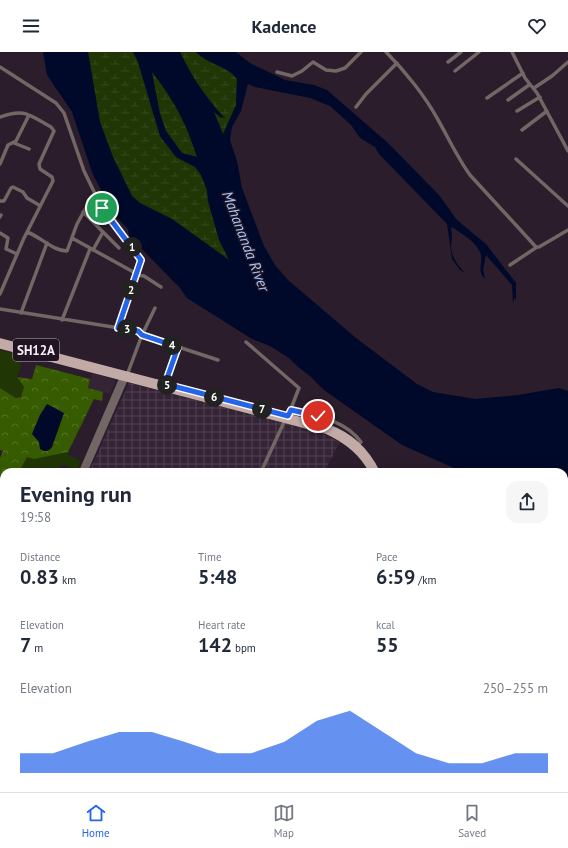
<!DOCTYPE html>
<html lang="en">
<head>
<meta charset="utf-8">
<style>
  :root { --surface:#fff; --page:#f6f6f7; --text:#1f2937; --muted:#747a83; --line:#e0e1e3; --accent:#2563eb }
  body { margin:0; font-family:"PT Sans",sans-serif; background:var(--page); color:var(--text); height:100vh; display:flex; flex-direction:column; font-size:15px; white-space:nowrap }
  * { box-sizing:border-box; margin:0 }
  p { font-size:13px; color:var(--muted) }
  .icon { flex:none; width:22px; height:22px; fill:none; stroke:currentColor; stroke-width:2; stroke-linecap:round; stroke-linejoin:round }
  .map { position:relative; flex:1; overflow:hidden }
  .panel { position:absolute; left:0px; top:416px; width:568px; height:324px; display:flex; flex-direction:column; background:var(--surface); border-radius:12px 12px 0 0; box-shadow:0 4px 16px #0002 }
  .panel>* { flex:none }
  .pin { position:absolute; display:grid; place-items:center; width:34px; height:34px; color:#fff; margin:-17px; border:2px solid #fff; border-radius:50%; box-shadow:0 1px 4px #0007 }
  .km { position:absolute; width:20px; height:20px; margin:-10px; border-radius:50%; background:#222; color:#fff; font-size:11px; line-height:20px; text-align:center }
  .round { display:grid; place-items:center; flex:none; width:42px; height:42px; border-radius:12px; background:var(--page) }
  .head { display:flex; align-items:center; justify-content:space-between; height:68px; padding:0 20px }
  h1 { font-size:22px; font-weight:700; line-height:30px }
  .figures { display:grid; grid-template-columns:repeat(3,1fr); gap:6px; height:68px; padding:4px 20px }
  .figures div { display:grid; align-content:center }
  .figures b { font-size:20px; font-weight:700 }
  .figures small { font-size:11px; font-weight:400 }
  .figures p { font-size:11px }
  .chart { height:112px; padding:8px 20px }
  .chart p { display:flex; justify-content:space-between }
  .chart svg { width:100%; height:72px; margin-top:4px; fill:var(--accent); opacity:.7 }
  header { display:flex; justify-content:space-between; align-items:center; height:52px; padding:0 20px; background:var(--surface); font-size:18px; font-weight:700 }
  .dock { display:flex; justify-content:space-around; align-items:center; height:56px; border-top:1px solid var(--line); background:var(--surface); font-size:11px; color:var(--muted) }
  .dock a { display:grid; justify-items:center; gap:2px }
  .dock .selected { color:var(--accent) }
  .map>svg:first-child { display:block }
  .built { fill:#352336 }
  .industrial { fill:url(#industrial-grid) }
  .grass { fill:#203605 }
  .forest { fill:url(#forest-crowns) }
  .wetland { fill:url(#wetland-marsh) }
  .water { fill:#000929; fill-rule:evenodd }
  .lines { fill:none; stroke-linecap:round; stroke-linejoin:round }
  .minor { stroke:#726764; stroke-width:3.5 }
  .tertiary { stroke:#726764; stroke-width:4.5 }
  .primary { stroke:#c2aba6; stroke-width:5.5 }
  .rail-casing { stroke:#d3c8d2; stroke-width:2.5 }
  .rail { stroke:#211422; stroke-width:1; stroke-dasharray:3; stroke-linecap:butt }
  .route-casing { stroke:#fff; stroke-width:8 }
  .route { stroke:#2563eb; stroke-width:5 }
  .labels { text-anchor:middle; dominant-baseline:central; stroke-width:3; stroke-linejoin:round; paint-order:stroke }
  .shield { fill:#211422; stroke:#b8adb7; stroke-width:1 }
  .shield-label { font-size:13px; font-weight:bold; fill:#f8eef7 }
  .water-label { font-size:15px; font-style:italic; fill:#a1c7ff; stroke:#211422 }
</style>
</head>
<body>
<header><svg class="icon" aria-label="menu" viewBox="0 0 24 24"><path d="M4 6h16M4 12h16M4 18h16"/></svg>Kadence<svg class="icon" aria-label="heart" viewBox="0 0 24 24"><path d="M12 20l-8-8c-3-5 5-10 8-4 3-6 11-1 8 4z"/></svg></header>
<div class="map">
<svg width="568" height="740" viewBox="0 0 568 740">
  <defs>
    <pattern id="industrial-grid" width="8" height="8" patternUnits="userSpaceOnUse"><rect width="8" height="8" fill="#352336"/><path d="M0 4h8M4 0v8" fill="none" stroke="#534354"/></pattern>
    <pattern id="forest-crowns" width="20" height="18" patternUnits="userSpaceOnUse"><rect width="20" height="18" fill="#365b00"/><path d="M2 6a3 3 0 1 1 6 0M12 15a3 3 0 1 1 6 0" fill="none" stroke="#547326"/></pattern>
    <pattern id="wetland-marsh" width="20" height="14" patternUnits="userSpaceOnUse"><rect width="20" height="14" fill="#203605"/><path d="M1 5h8M5 5V1M11 12h8M15 12V8" fill="none" stroke="#364a1e"/></pattern>
  </defs>
  <rect width="100%" height="100%" fill="#2b1d2b"/>
  <!-- built -->
  <path class="built" d="M92 321 116 328 110 342 88 336Z
    M568 664V740H550V736H564V679Z"/>
  <!-- industrial -->
  <path class="industrial" d="M129 331 315 378 340 390 324 420H89Z
    M4 609V736H243L241 740H0V618Z
    M323 736H527L526 740H322Z"/>
  <!-- grass -->
  <path class="grass" d="M0 298 22 304V309L17 326C24 332 25 336 21 345L17 346 0 336Z
    M62 400H68V403L81 409 77 418 64 413 60 414 58 420H19L27 405 50 404Z"/>
  <!-- forest -->
  <path class="forest" d="M36 313 90 327 88 336 103 340 102 349 94 347 68 400 34 407 27 405 19 420H4V436L0 434V406L3 399 0 398V336L16 346 21 345 24 335 17 325 32 327Z"/>
  <!-- wetland -->
  <path class="wetland" d="M88 0H133L138 10 160 84 176 105 195 115 201 123 207 138 208 149 213 166 230 208 172 167 140 151 132 144 113 105 100 70Z
    M180 0H196C207 12 228 14 237 27L236 53 224 82 221 80 220 72 213 61 214 59 219 61 194 27Z
    M151 19 171 45 186 73 197 105 182 101 166 79 160 61Z"/>
  <!-- water -->
  <path class="water" d="M43 0H88L100 70 113 105 132 144 140 151 172 167 229 208 219 188 208 149 207 138 201 123 195 115 176 105 160 84 138 10 133 0H180C190 22 208 49 225 66L220 65 214 60 223 82 236 53 237 27C228 14 207 12 196 0H236L250 11 285 28 314 33 327 38 388 91 439 143 457 168 486 192 516 231V248L514 246 513 252 512 233 486 203 483 218 485 226C476 220 484 209 480 200 473 187 463 183 452 175L451 177C453 185 451 189 451 196 452 206 459 215 465 221L460 218 452 207 447 172 379 102 375 95 360 86 351 73 330 54 310 46 255 35 248 32 241 59 232 75 230 88 237 109 242 136 264 194 275 213 288 228 356 286 417 332 433 340 475 347 518 343 559 336 568 339V455H564V420H463L402 393 324 338 311 325 297 314 289 306 270 294 252 287 187 246 180 236 129 184 128 177 116 165 93 123 72 60 47 23ZM152 20C174 48 186 71 197 105L182 101 166 79 160 62Z
    M47 352 64 361 52 395C49 400 44 400 40 397L39 390 32 382 40 363Z"/>
  <g class="lines">
    <!-- minor -->
    <path class="minor" d="M386 0C404 18 425 44 437 66 448 85 457 105 470 123L536 195H539L568 178
      M512 0 525 26 537 41 568 99
      M448 10 461 0
      M0 15 56 51 64 61 84 119 102 156 141 208 118 276
      M455 19 479 0
      M277 20 292 24 302 19 313 10 326 18 336 19 345 16 361 0
      M534 36 552 24 568 10
      M487 46 523 21
      M508 48 529 33
      M356 55 366 42 397 11
      M517 59 540 45
      M0 65C25 56 29 63 51 75L54 79 39 112 40 117 52 125 53 129 24 186 0 242
      M522 78 547 59
      M14 91 29 97
      M516 107 568 154
      M0 112 8 93 16 89 29 63
      M0 149H4L11 136 13 135 23 140 27 146 39 153
      M83 160 119 196
      M0 165 1 163
      M27 180C41 185 53 199 67 199L77 172 88 152
      M0 181 8 186 6 197 17 202
      M72 186 137 222
      M93 198 103 180
      M510 213 537 195
      M137 223 144 224 161 235
      M155 256 142 283 218 308
      M0 257 138 279 142 283 127 323
      M21 261 47 191
      M62 268 90 197
      M246 290 299 336 288 364
      M165 333 179 295
      M291 358C316 364 344 367 361 390L357 393
      M261 420 285 368
      M0 464 4 465
      M564 497 568 482
      M567 530 565 544 568 547
      M564 563 565 564
      M0 566 4 568
      M564 581 566 582
      M564 600 568 591
      M564 635 568 637
      M0 709 4 711
      M73 736 84 740
      M304 736 315 740
      M104 740 106 736
      M257 740 259 736
      M273 740 275 736
      M289 740 291 736
      M320 740 322 736"/>
    <!-- tertiary -->
    <path class="tertiary" d="M81 420 123 323
      M85 420 127 324
      M0 598 4 589
      M0 608 4 599
      M245 740 246 736
      M250 740 252 736
      M544 740 545 736"/>
    <!-- primary -->
    <path class="primary" d="M0 289 328 375C350 383 367 399 377 420
      M0 294 326 379C346 388 362 400 372 420
      M564 642 568 643
      M564 652 568 653"/>
    <!-- rail casing -->
    <g class="rail-casing">
      <path id="rail" d="M564 682 568 668
        M564 702 568 679
        M555 740 556 736
        M562 740V736"/>
    </g>
    <!-- rail -->
    <use href="#rail" class="rail"/>
  </g>
  <g class="lines">
    <!-- route casing -->
    <g class="route-casing">
      <path id="route" d="M102 156 141 208 118 276 138 279 142 283 178 295 165 332 288 364 291 358 318 364"/>
    </g>
    <!-- route -->
    <use href="#route" class="route"/>
  </g>
  <g class="labels">
    <!-- shield labels -->
    <rect class="shield" x="13" y="287" width="46" height="22" rx="3"/>
    <g class="shield-label">
      <text x="36" y="298">SH12A</text>
    </g>
    <!-- water labels -->
    <g class="water-label">
      <text transform="translate(246 189) rotate(69)">Mahananda River</text>
    </g>
  </g>
</svg>
<div class="pin" style="left:102px;top:156px;background:#1e9e55"><svg class="icon" aria-label="arrive" viewBox="0 0 24 24"><path d="M6 21V4h12l-3 4 3 4H6"/></svg></div>
<div class="pin" style="left:318px;top:364px;background:#d93025"><svg class="icon" aria-label="check" viewBox="0 0 24 24"><path d="M5 12l5 5 9-10"/></svg></div>
<b class="km" style="left:132px;top:195px">1</b>
<b class="km" style="left:131px;top:238px">2</b>
<b class="km" style="left:127px;top:277px">3</b>
<b class="km" style="left:172px;top:293px">4</b>
<b class="km" style="left:167px;top:333px">5</b>
<b class="km" style="left:214px;top:345px">6</b>
<b class="km" style="left:262px;top:357px">7</b>
<section class="panel">
<div class="head"><div><h1>Evening run</h1><p>19:58</p></div><a class="round"><svg class="icon" aria-label="share" viewBox="0 0 24 24"><path d="M12 15V3M7 8l5-5 5 5M5 13v7h14v-7"/></svg></a></div>
<div class="figures">
<div><p>Distance</p><b>0.83<small> km</small></b></div>
<div><p>Time</p><b>5:48</b></div>
<div><p>Pace</p><b>6:59<small> /km</small></b></div>
</div>
<div class="figures">
<div><p>Elevation</p><b>7<small> m</small></b></div>
<div><p>Heart rate</p><b>142<small> bpm</small></b></div>
<div><p>kcal</p><b>55</b></div>
</div>
<div class="chart"><p><span>Elevation</span>250–255 m</p>
<svg viewBox="0 0 160 44" preserveAspectRatio="none"><path d="M0 44V32L10 32L20 25L30 19L40 19L50 25L60 32L70 32L80 25L90 12L100 6L110 19L120 32L130 38L140 38L150 32L160 32V44z"/></svg>
</div>
</section>
</div>
<nav class="dock">
<a class="selected"><svg class="icon" aria-label="home" viewBox="0 0 24 24"><path d="M3 11l9-7 9 7M6 9v11h12V9"/></svg>Home</a>
<a><svg class="icon" aria-label="map" viewBox="0 0 24 24"><path d="M3 6l6-2 6 2 6-2v14l-6 2-6-2-6 2zM9 4v14M15 6v14"/></svg>Map</a>
<a><svg class="icon" aria-label="saved" viewBox="0 0 24 24"><path d="M7 4h10v16l-5-4-5 4z"/></svg>Saved</a>
</nav>
</body>
</html>
